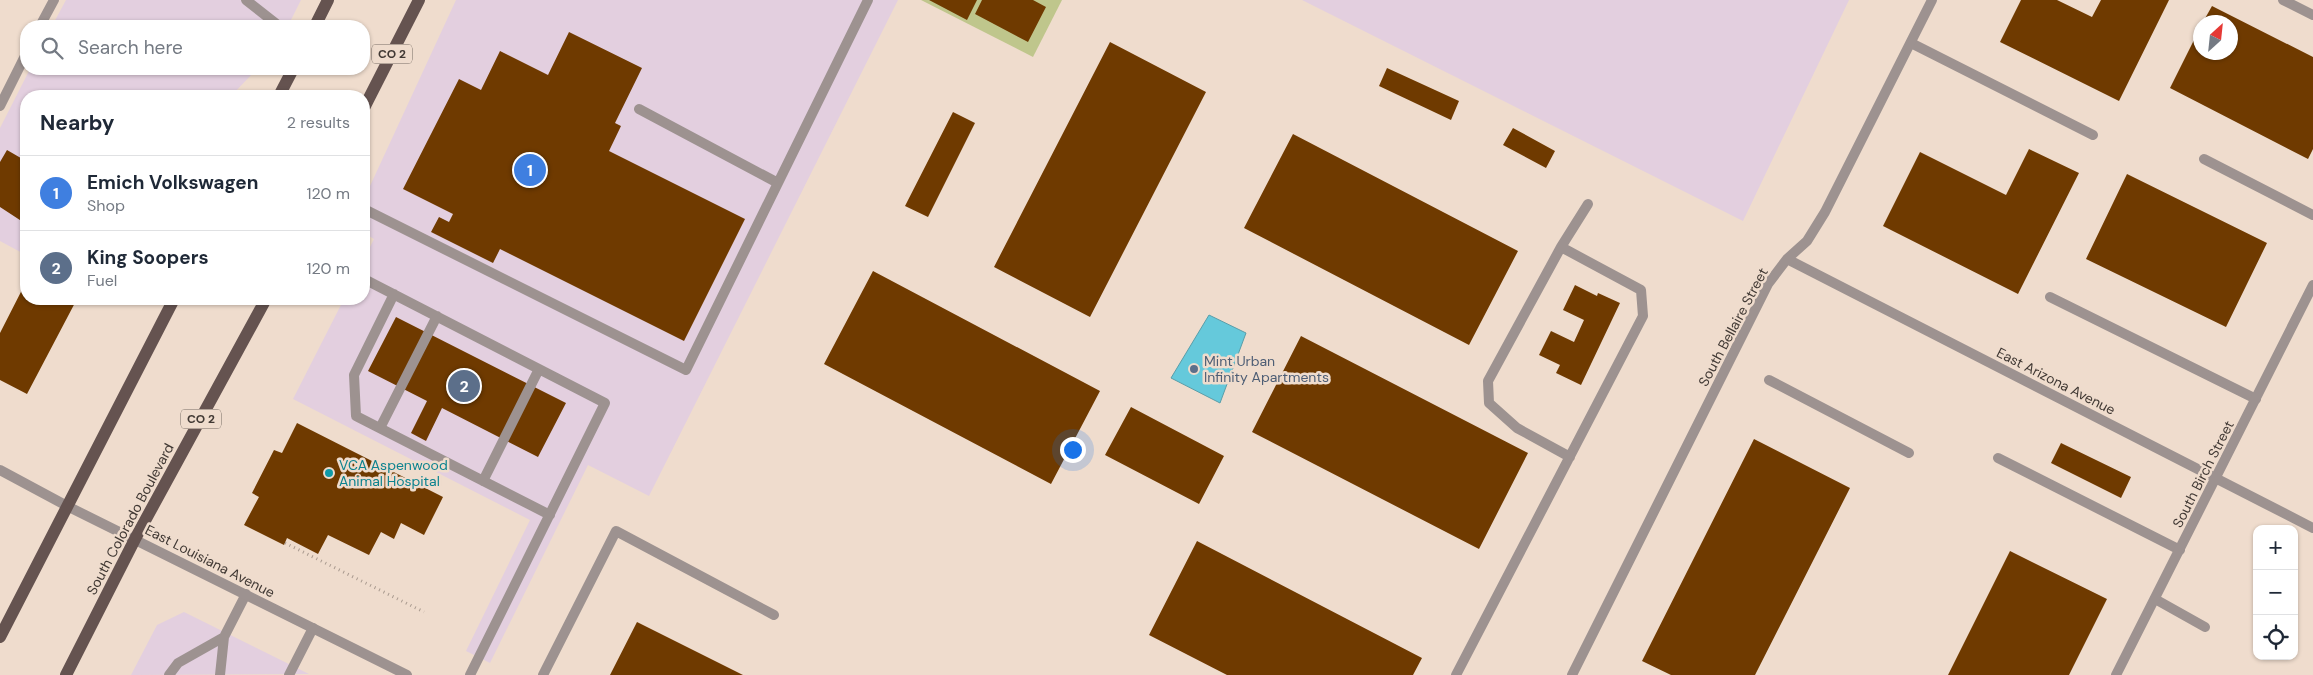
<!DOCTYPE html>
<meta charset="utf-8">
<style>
:root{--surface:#fff;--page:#f6f6f7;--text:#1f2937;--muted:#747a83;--line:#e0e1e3;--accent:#8f620a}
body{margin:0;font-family:"DM Sans",sans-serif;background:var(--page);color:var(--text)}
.controls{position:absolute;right:15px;bottom:15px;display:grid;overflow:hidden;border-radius:10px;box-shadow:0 1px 4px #0004}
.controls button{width:45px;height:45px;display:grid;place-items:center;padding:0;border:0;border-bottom:1px solid var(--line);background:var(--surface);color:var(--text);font:25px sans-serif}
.compass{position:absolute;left:2193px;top:15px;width:45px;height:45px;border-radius:50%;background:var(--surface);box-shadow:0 1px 4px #0004;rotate:27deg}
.you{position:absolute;left:1072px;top:449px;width:18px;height:18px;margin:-12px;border:4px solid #fff;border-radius:50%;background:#1a73e8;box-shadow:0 0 0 8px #1a73e833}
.badge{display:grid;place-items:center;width:32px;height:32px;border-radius:50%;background:var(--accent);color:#fff;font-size:16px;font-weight:700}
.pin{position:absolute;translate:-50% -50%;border:2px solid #fff;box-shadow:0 1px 5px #0006}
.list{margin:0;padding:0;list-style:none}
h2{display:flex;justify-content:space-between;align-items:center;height:65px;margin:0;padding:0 20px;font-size:21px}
h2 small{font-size:16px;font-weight:400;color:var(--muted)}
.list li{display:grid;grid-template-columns:32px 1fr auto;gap:15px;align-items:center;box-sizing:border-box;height:75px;padding:0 20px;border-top:1px solid var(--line)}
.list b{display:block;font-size:19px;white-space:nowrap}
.list p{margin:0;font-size:16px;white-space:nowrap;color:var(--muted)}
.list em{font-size:16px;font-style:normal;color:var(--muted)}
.icon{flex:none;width:28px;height:28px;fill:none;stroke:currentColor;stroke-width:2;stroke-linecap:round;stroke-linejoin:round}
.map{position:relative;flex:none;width:2313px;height:675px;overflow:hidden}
.search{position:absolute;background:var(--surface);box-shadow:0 1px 4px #0004;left:20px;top:20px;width:350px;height:55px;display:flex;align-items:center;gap:12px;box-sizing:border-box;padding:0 18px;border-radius:20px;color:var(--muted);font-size:19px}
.panel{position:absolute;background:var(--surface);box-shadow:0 1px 4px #0004;left:20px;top:90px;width:350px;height:215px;border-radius:20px}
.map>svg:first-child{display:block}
.commercial{fill:#e3cfdf}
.green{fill:#bfc68c}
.water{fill:#65c9db;stroke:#5a9ea9}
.building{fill:#6f3a00}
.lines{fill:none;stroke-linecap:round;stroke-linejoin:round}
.path{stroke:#a99a8f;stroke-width:3;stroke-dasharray:1 4;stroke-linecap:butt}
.service{stroke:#9d9290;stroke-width:10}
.minor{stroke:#9d9290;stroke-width:10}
.tertiary{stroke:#9d9290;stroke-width:10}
.primary{stroke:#655350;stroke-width:12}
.service-dot{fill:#5c6f8a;stroke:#efdccd;stroke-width:2}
.culture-dot{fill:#0f9aa8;stroke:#efdccd;stroke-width:2}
.labels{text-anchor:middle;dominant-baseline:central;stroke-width:5;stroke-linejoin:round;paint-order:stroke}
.shield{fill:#efdccd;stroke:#756a62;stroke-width:1}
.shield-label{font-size:12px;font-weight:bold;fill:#413934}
.street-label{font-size:14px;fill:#413934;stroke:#efdccd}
.service-label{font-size:14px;fill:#4e5e75;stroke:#efdccd;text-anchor:start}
.culture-label{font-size:14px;fill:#0d838f;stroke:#efdccd;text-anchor:start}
</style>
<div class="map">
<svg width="2313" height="675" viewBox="0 0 2313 675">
<rect width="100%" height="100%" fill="#efdccd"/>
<path class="commercial" d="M66,0H301L288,26H52Z
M456,0H898L649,496L588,465L490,663L466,651L530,520L293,399L344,299H364V259L374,239L364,233V199Z
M1302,0H1849L1743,221Z
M30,69H257L231,96H26V255L0,241V128Z
M184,612L309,674L131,675L157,625Z"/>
<path class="green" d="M921,0H1062L1033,57Z"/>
<path class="water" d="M1209,315L1246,333L1220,403L1171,378Z"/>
<path class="building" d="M929,0H977L967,20Z
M982,0H1033L1046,7L1028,42L975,14Z
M2021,0H2057L2092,17L2101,0H2169L2119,101L2000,42Z
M2212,6L2313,57V149L2308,159L2170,88L2200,28V52H2230V22H2203Z
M569,32L642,68L615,123L621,126L609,151L745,219L684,341L500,249L493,263L431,232L439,217L449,222L453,214L403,189L459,79L481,90L500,51L548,75Z
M1110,42L1206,92L1090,317L994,267Z
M1387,68L1459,101L1451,120L1379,86Z
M953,112L975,123L928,217L905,206Z
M1513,128L1555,151L1546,168L1503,145Z
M1293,134L1518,251L1469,345L1244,228Z
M2029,149L2079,173L2018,294L1883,226L1920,152L2006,195Z
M7,150L26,161V224L0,207V162Z
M2127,174L2267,243L2226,327L2086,259Z
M873,271L1100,391L1051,484L824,364Z
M26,282V299H77L27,394L0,380V333Z
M1575,285L1597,296L1598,293L1620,303L1581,385L1556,373L1560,365L1539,355L1551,331L1574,342L1584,320L1563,310Z
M396,317L566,403L538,457L442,408L426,441L411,433L427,401L368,371Z
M1301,336L1528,453L1479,549L1252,432Z
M1131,407L1224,456L1199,504L1105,455Z
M297,423L443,497L424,535L401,523L394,539L381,532L369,555L328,535L318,554L287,538L284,545L244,525L259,497L252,493L274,450L282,453Z
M1754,439L1850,488L1755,675H1671L1642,661Z
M2061,443L2131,477L2121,498L2051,463Z
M1197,541L1422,658L1413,675H1227L1149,635Z
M2010,551L2107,599L2069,675H1948Z
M637,622L743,675H610Z"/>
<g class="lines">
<path class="path" d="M285,543L424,612"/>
<path class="service" d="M246,0L279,26
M2283,0L2313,15
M40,26L54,0
M1911,43L2093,135
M0,106L26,54
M639,109L778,183
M2204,159L2313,215
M364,209L686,370L868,0
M1561,247L1488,381L1489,403L1517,428L1570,457
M364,279L605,403L470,675
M394,294L354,375L356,416L550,515
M2050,297L2256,399
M1769,380L1909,453
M380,428L437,316
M1998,458L2180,550
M483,481L539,369
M2155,599L2205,627
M169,675L178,663L224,637
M220,675L224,637L246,594
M289,675L313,628
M543,675L616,531L774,615
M1456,675L1643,316L1641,290L1561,247L1588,204"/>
<path class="minor" d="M1787,259L2313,528
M1572,675L1768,284L1787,259L1807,241L1825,212L1932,0
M2116,675L2313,285"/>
<path class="tertiary" d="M0,470L67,506L407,675"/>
<path class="primary" d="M315,26L328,0
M279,96L293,69
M364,108L419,0
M0,637L174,299
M66,675L135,539L266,299"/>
</g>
<circle class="service-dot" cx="1194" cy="369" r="5"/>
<circle class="culture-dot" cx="329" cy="473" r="5"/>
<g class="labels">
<g class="shield">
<rect x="372" y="44.5" width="40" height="19" rx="4"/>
<rect x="181" y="409.5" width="40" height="19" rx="4"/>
</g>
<g class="shield-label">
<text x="392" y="54">CO 2</text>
<text x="201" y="419">CO 2</text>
</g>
<g class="street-label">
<text transform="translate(1733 327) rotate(-62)">South Bellaire Street</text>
<text transform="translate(2056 381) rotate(27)">East Arizona Avenue</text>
<text transform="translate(2203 474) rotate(-63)">South Birch Street</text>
<text transform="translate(130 519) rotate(-62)">South Colorado Boulevard</text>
<text transform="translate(210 561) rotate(27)">East Louisiana Avenue</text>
</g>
<g class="service-label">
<text x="1204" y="361">Mint Urban<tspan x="1204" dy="16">Infinity Apartments</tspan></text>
</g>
<g class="culture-label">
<text x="339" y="465">VCA Aspenwood<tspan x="339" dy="16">Animal Hospital</tspan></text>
</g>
</g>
</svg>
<div class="controls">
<button>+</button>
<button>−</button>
<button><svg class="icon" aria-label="locate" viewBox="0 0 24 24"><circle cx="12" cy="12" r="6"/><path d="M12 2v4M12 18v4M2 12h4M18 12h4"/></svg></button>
</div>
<svg class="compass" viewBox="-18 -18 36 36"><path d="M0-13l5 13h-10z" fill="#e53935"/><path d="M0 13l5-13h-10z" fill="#747a83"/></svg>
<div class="you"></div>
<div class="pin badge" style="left:530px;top:170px;background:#3f7fe0">1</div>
<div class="pin badge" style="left:464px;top:386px;background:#5c6f8a">2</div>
<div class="search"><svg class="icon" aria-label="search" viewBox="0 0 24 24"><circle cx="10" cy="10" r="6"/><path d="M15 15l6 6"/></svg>Search here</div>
<section class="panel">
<h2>Nearby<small>2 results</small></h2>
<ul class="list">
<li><span class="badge" style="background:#3f7fe0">1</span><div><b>Emich Volkswagen</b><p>Shop</p></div><em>120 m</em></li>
<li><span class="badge" style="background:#5c6f8a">2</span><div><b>King Soopers</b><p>Fuel</p></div><em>120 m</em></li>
</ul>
</section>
</div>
